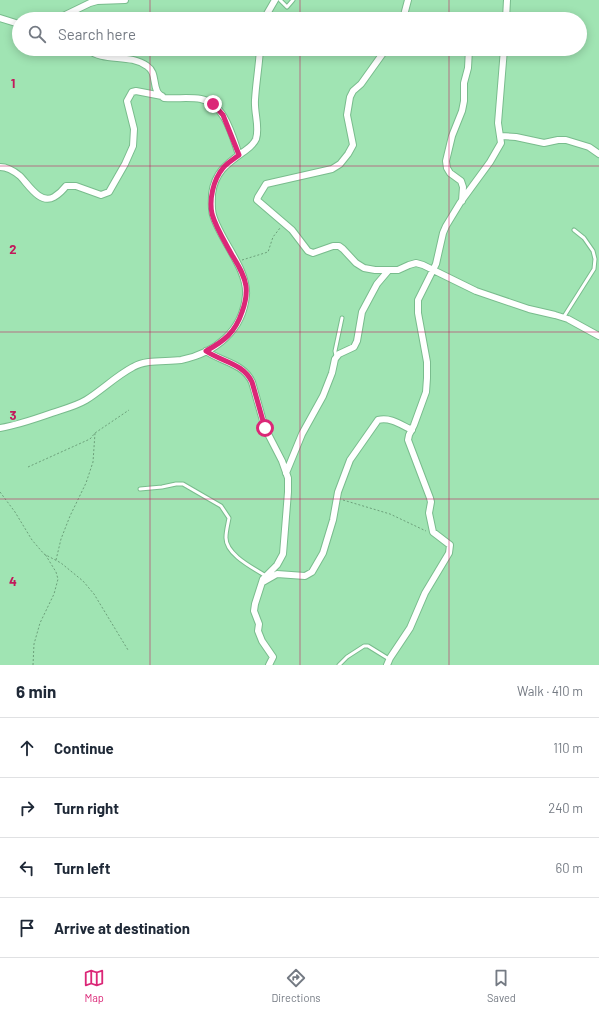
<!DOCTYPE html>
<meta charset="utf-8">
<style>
:root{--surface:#fff;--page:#f6f6f7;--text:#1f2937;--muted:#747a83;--line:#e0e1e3;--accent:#db2777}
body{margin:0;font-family:Barlow,sans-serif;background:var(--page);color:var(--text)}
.stop{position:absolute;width:12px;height:12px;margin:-9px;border:3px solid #db2777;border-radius:50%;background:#fff}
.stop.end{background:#db2777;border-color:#fff;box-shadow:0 1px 4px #0008}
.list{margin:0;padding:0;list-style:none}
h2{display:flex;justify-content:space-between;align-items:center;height:52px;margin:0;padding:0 16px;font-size:17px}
h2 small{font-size:13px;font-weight:400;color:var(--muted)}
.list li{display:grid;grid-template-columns:26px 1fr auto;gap:12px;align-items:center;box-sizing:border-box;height:60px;padding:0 16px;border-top:1px solid var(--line)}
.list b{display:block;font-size:15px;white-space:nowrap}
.list em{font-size:13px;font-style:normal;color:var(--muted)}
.icon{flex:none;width:22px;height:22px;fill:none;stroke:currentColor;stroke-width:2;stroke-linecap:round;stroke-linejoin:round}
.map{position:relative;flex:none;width:599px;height:665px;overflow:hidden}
.search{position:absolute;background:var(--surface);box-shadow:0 2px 10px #0003;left:12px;right:12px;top:12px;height:44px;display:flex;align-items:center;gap:10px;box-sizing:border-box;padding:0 14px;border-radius:22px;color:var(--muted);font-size:15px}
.sheet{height:292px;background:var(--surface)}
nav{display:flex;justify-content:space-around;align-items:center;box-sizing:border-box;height:56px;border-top:1px solid var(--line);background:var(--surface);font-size:11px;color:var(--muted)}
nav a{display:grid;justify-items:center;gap:2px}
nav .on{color:var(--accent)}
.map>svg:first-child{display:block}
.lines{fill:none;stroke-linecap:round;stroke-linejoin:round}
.lane-casing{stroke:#79bc8d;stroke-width:5}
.street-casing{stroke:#79bc8d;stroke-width:8}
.path{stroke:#6ca07a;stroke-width:1;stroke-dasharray:2 2;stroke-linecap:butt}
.lane{stroke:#fff;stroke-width:3}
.street{stroke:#fff;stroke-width:6}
.route{stroke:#db2777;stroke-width:5}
.grid{fill:none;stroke:#c2185b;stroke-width:1;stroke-opacity:0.55}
.grid-label{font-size:13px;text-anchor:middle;font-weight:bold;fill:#c2185b;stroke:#a0e4b3;stroke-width:3.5;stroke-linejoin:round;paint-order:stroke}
</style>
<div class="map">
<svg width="599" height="665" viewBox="0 0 599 665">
<rect width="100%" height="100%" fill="#a0e4b3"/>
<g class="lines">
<defs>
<path id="lane" d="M280,0L287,7L293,0
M563,318L594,269L595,259L593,251L584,238L574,230
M336,356L335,351L342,318
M140,489L162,487L176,484H183L221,506L229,518C228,524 226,531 226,537C225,554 253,568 266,576
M339,665L347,657L364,646H368L389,659"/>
<path id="street" d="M0,18L19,24
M57,19L90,3L97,1L125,0
M264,19L275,0
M403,19L408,0
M506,19L507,0
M87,49C104,63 129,53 147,66C156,72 153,82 157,91C158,94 161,96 164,98C176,99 189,97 201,99C225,104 232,135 239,155
M386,49L361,84L353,91L350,97L347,115L353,145L348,154L340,164L332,169L266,184L258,197L257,200L292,230L308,251L313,253L333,246H339L343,249L356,263L364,268L375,270H398L409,265L416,263L423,265L476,291L529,309L555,315L568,319L599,336
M501,136L516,137L544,143L558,140H566L589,147L599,154
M0,167C7,167 14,171 20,176C28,184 40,205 54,197C59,194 63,190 66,186H76L101,195L109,192L125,164L133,146L134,129L127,101L132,92L136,91L162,96
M462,201L463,187L461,181L450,173L447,168L446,161L452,136L462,111L464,101V83L468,68L469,49
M206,351C222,362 243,363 252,382L265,428L282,461L288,478V492L283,554L277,565L263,579L255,604L254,611L259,624L258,631L262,641L273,657L269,665
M0,428C18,425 35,419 52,413C64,409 76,406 86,400C102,390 116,376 133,367C147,359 165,362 181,360C215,353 243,331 246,295C248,269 220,240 213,215C211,208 212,200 212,194C215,171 228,163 246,150C250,147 254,144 256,139C260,127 254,113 255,100C256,83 259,66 260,49
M286,473L302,434L323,396L332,373L335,359L339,354L354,347L357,341L362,312L377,284L388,271
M263,582L277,574L305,576L312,572L323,553L333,520L338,492L350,460L378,420C391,417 401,425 412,430
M387,665L390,658L410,628L425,593L449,553L450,545L433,532L429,513L431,502L430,498L408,440L409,435L414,425L426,392L427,378V362L418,313V300L436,264L443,233L446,226L460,203L490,162L501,143L498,123L504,49"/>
</defs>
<use href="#lane" class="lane-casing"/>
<use href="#street" class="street-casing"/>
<path class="path" d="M242,260L268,252L273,237L280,228
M28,467L90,439L95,433L129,410
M0,492L15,512L32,540L44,554L61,563L83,581L94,594L128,650
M343,500L390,514L426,531
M56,560L61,539L70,516L86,483L93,462L95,433
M33,665L34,644L40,623L54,594L58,579L56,572L45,554"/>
<use href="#lane" class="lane"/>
<use href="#street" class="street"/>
</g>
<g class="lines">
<path class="route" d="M213,104L223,115L239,155C234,159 227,163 223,168C213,180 209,200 212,214C216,228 225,242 232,255C238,265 244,274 246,286C247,295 245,304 242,312C235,333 224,341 206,351C222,362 243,363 252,382L265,428"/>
</g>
<path class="grid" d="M150,0V19M300,0V19M449,0V19M150,49V665M300,49V665M449,49V665M0,166H599M0,332H599M0,499H599"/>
<g class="grid-label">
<text x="13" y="88">1</text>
<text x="13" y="254">2</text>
<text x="13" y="420">3</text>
<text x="13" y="586">4</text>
</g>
</svg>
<div class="stop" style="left:265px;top:428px"></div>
<div class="stop end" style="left:213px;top:104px"></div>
<div class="search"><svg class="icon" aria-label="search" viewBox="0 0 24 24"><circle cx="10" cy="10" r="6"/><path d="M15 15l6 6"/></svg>Search here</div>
</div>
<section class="sheet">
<h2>6 min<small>Walk · 410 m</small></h2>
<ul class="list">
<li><svg class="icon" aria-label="ahead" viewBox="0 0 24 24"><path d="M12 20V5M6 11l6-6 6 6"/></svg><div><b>Continue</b></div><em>110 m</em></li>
<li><svg class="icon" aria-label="right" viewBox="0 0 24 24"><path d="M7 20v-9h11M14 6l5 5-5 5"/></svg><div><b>Turn right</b></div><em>240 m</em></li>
<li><svg class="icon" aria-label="left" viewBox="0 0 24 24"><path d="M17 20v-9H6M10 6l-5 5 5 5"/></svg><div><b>Turn left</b></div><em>60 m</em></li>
<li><svg class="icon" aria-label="arrive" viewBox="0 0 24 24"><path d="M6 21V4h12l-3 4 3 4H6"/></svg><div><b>Arrive at destination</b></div></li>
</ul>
</section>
<nav>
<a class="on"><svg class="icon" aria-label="map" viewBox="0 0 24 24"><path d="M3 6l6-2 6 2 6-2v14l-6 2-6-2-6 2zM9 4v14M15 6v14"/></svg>Map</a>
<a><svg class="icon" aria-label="directions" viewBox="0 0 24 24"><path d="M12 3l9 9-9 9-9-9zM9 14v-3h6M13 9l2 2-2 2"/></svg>Directions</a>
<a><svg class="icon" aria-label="saved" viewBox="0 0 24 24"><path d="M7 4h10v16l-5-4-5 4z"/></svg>Saved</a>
</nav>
